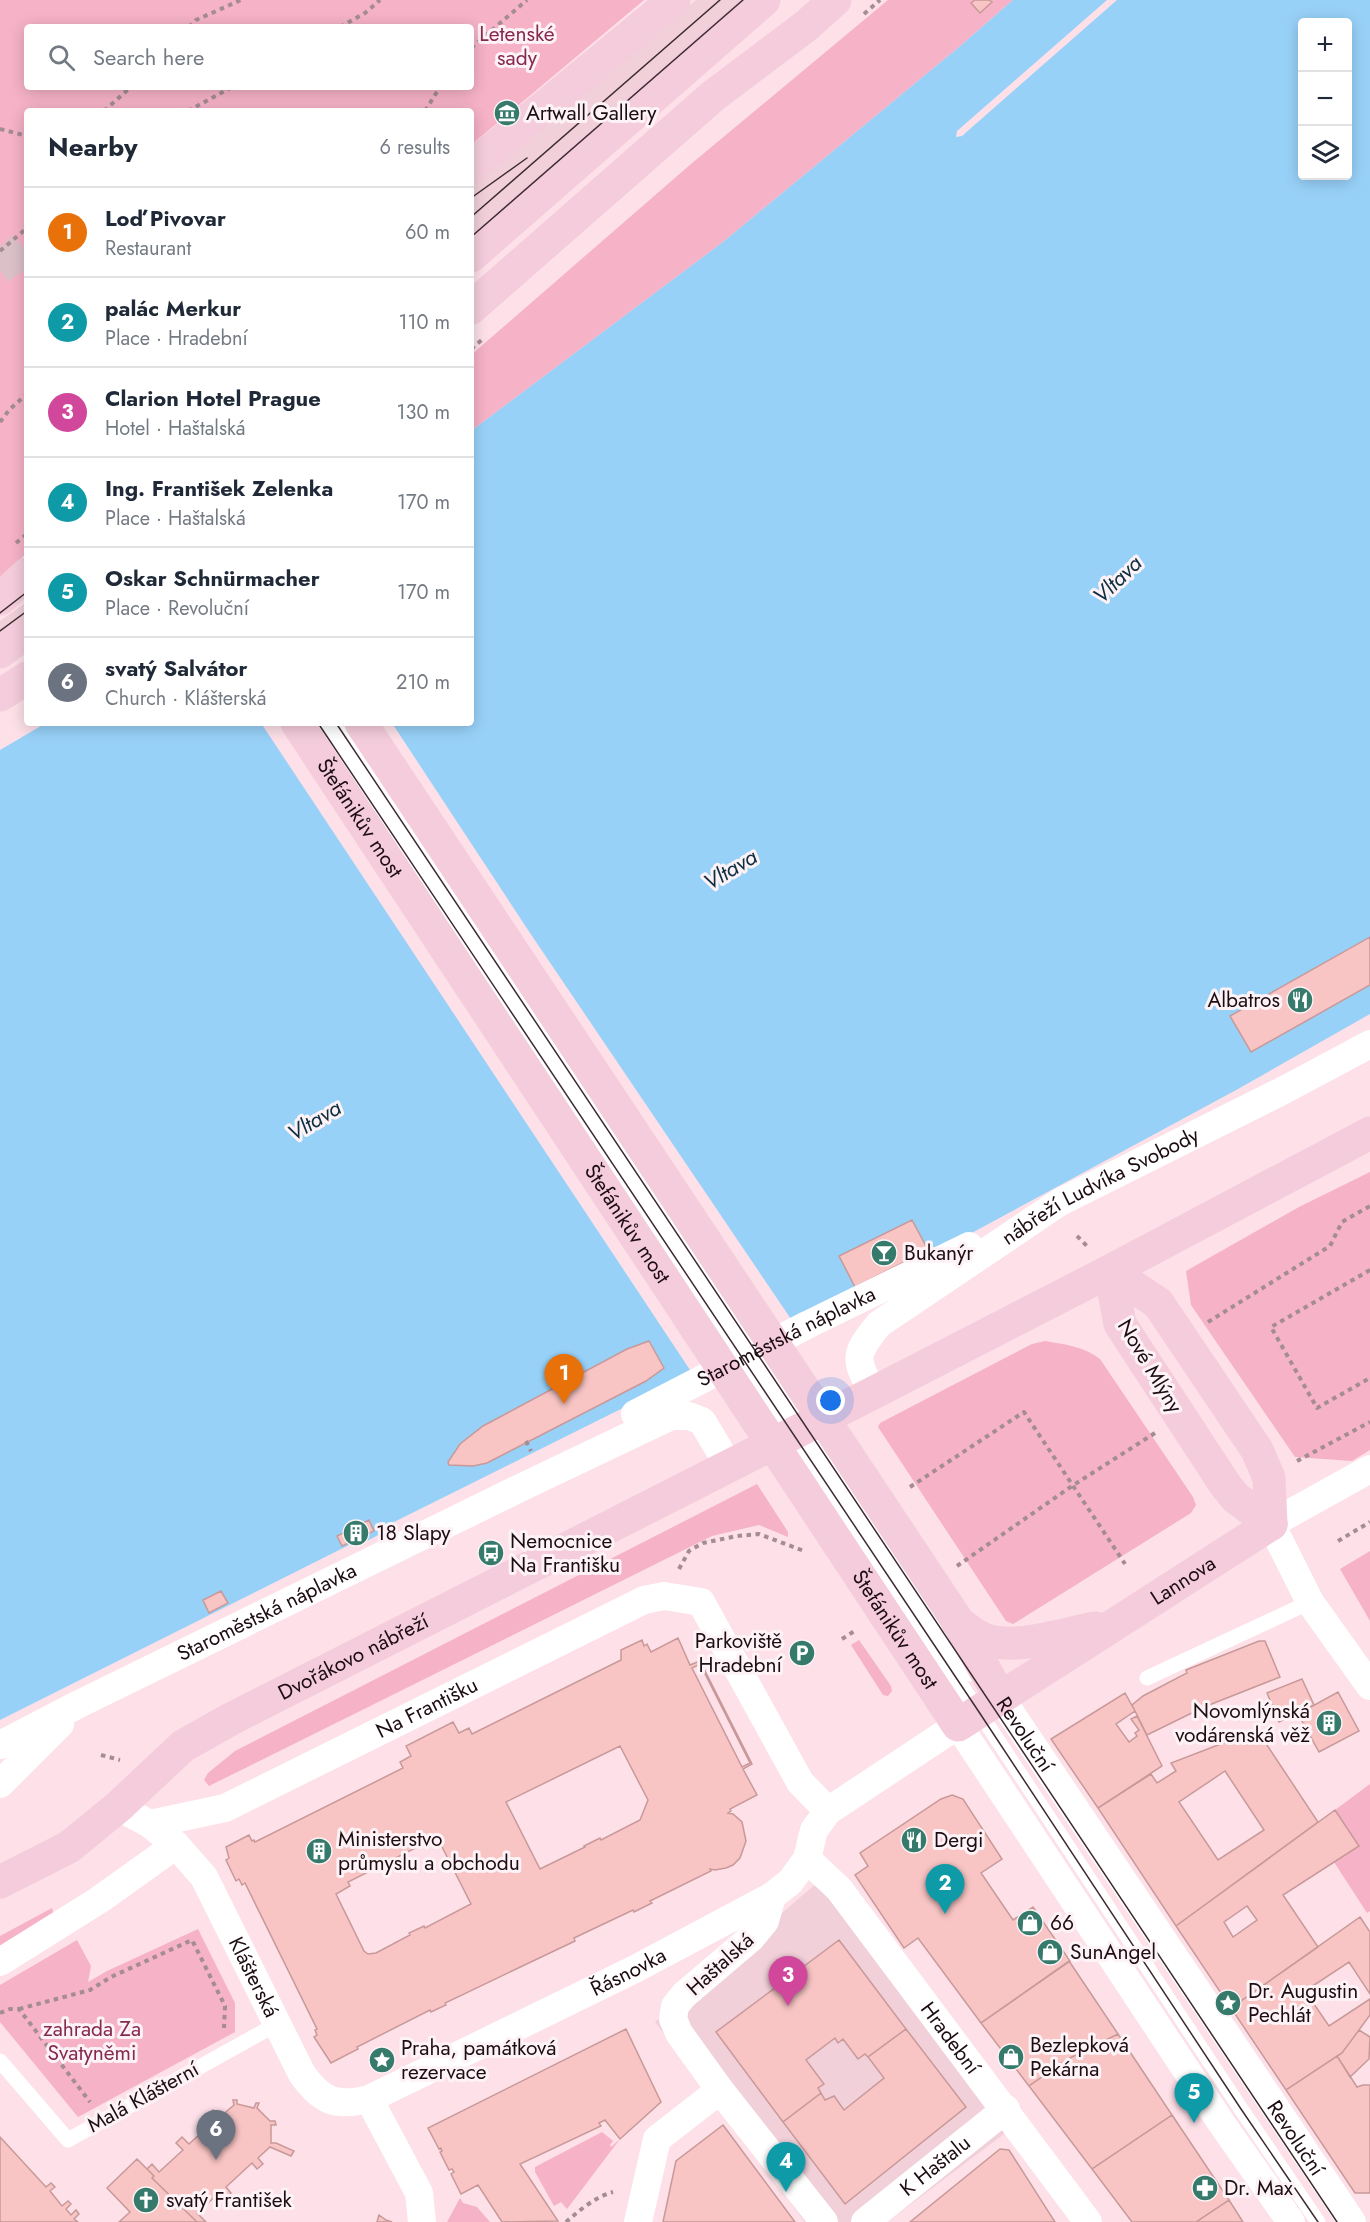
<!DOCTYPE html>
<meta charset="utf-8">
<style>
:root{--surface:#fff;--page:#f6f6f7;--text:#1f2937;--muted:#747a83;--line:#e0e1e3;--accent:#b45309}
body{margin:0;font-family:Jost,sans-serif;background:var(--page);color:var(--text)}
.controls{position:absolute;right:18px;top:18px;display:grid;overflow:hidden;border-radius:6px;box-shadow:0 3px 15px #0003}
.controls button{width:54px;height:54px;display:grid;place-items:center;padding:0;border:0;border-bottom:2px solid var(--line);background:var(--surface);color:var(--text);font:30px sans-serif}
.you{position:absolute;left:831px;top:1401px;width:21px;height:21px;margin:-15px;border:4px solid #fff;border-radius:50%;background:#1a73e8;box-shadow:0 0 0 9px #1a73e833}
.badge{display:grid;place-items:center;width:39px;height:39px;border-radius:50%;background:var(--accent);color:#fff;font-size:20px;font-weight:700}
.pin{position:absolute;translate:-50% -50px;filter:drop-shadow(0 2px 3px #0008)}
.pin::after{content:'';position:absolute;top:32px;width:21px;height:18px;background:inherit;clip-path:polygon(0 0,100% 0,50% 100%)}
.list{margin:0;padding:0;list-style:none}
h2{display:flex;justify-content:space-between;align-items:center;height:78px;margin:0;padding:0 24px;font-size:26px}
h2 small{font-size:20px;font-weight:400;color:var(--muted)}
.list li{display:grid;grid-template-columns:39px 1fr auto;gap:18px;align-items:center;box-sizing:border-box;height:90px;padding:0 24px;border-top:2px solid var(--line)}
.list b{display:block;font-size:22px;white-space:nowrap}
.list p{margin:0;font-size:20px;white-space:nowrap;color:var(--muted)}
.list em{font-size:20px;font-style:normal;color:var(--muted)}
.icon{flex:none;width:33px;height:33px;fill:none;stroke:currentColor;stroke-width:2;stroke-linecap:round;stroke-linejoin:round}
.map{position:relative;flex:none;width:1370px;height:2222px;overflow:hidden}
.search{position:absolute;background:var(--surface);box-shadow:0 3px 15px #0003;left:24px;top:24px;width:450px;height:66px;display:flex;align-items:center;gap:15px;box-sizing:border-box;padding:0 21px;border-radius:6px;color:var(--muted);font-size:22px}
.panel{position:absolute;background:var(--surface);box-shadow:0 3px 15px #0003;left:24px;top:108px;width:450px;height:618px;border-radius:6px}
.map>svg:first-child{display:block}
.built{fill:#f1d0d9}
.green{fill:#f6b2c7;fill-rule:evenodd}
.water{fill:#98d1f8;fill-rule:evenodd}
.pier{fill:#fde0e8}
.building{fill:#f8c4c4;stroke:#c89999;stroke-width:1.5;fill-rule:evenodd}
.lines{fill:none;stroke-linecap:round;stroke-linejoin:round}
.secondary-tunnel{stroke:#dbc0c8;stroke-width:33;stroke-dasharray:33 16;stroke-linecap:butt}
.path{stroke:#a48c93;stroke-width:4;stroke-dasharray:4.5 4.5;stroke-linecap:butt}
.lane{stroke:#fff;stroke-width:15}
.street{stroke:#fff;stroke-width:28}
.secondary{stroke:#f4ccdc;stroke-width:33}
.tram{stroke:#3d2c32;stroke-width:1.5}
.labels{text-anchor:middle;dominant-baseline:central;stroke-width:6;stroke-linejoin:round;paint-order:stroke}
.park-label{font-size:21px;fill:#852a4f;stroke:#fdf3f6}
.poi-label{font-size:21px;fill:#1d0d13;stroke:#fdf3f6;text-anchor:start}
.street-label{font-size:21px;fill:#1d0d13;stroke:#fdf3f6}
.water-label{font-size:22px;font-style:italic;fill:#0e2e42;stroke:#fdf3f6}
</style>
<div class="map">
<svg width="1370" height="2222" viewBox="0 0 1370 2222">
<rect width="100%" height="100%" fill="#fde0e8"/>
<path class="built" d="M696,0H756L471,248V185Z
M27,602V621L0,641V621Z
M832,1870L1024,2119L887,2222H805L655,2022Z"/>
<path class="green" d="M0,0H644L471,145V111H27V553L0,577ZM27,27H471V87H27Z
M888,0H1013L959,47L723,242L471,431V355L691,164Z
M1370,1172V1450L1352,1461L1295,1457L1191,1305L1186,1271L1299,1207Z
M1045,1341C1064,1344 1085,1347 1100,1359L1193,1497L1196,1505L1191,1513L1013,1624L1006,1621L878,1427L880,1423L1032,1344Z
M757,1484L788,1532V1537L759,1525L712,1536L209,1786L204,1780L208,1773L235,1751Z
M1370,1551V1621L1340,1569Z
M859,1640L891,1686L892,1691L888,1696L883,1695L851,1645Z
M1370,1784V1911L1367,1913L1334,1862L1359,1846L1335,1810Z
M52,1908L54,1916L0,1949V1936Z
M198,1929L235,2003V2032L78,2117L0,2022V1985L77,1940L91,1966L88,1982L107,1971Z
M602,2132L613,2141L610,2145L611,2147L620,2139L567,2209L561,2202L554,2206L535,2172V2167Z
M460,2198L463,2203L477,2207L490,2222H447Z"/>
<path class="water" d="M1013,0H1107L957,131L956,137L962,136L1117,0H1370V1014L1238,1089L942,1249L378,1530L380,1534L367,1541L365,1537L0,1720V750L46,723H471V431L723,242L959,47ZM1302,22H1348V176H1302Z"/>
<path class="pier" d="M261,723H392L530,933L795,1325L694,1376Z"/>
<path class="building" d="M975,0H989L992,2L980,13L971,3Z
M1370,937V985L1251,1052L1230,1016Z
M912,1220L928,1250L855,1287L839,1256Z
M649,1341L664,1368L646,1381L487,1463L473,1466L449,1465L448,1462L460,1444L483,1426L627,1349Z
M369,1520L374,1531L342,1546L337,1536Z
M221,1591L228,1603L209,1613L203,1600Z
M678,1638L690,1665L700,1661L752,1764L743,1769L757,1795L730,1809L731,1811L728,1813L733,1814L742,1822L746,1841L740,1858L733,1865L726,1868L715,1870L710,1869L711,1871L650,1901L652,1903L634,1912L633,1910L574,1938L575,1941L445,2003L446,2005L431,2012L430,2010L357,2047L358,2049L331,2063L314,2037L317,2035L315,2030L317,2029L245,1883L242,1885L239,1879L236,1881L226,1860L229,1858L226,1847L249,1835L252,1841L254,1840L255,1842L403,1768L400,1762L411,1756L406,1746L453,1722L459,1733L469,1728L472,1734L621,1660V1650L642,1640L644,1646L647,1644L651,1652ZM700,1664L750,1763L742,1767L692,1668ZM620,1746L648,1800L640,1820L601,1840L600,1838L584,1846L585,1847L540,1869L506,1802ZM437,1837L471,1904L425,1928L424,1926L409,1933L410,1935L376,1953L368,1954L364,1951L336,1894L350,1886L348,1882Z
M1259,1641H1265L1280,1677L1204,1707L1147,1735L1132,1705L1143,1696L1187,1673L1186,1670Z
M1302,1679L1314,1705L1279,1722L1267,1693Z
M1338,1692L1359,1731L1319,1752L1298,1714Z
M1125,1693L1135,1711L1116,1724L1129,1742L1137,1736L1135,1733L1139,1730L1131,1719L1137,1716L1162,1766L1098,1808L1051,1739Z
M1257,1730L1318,1822L1176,1926L1098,1808L1151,1774L1157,1783L1176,1771L1171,1763ZM1225,1771L1264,1830L1218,1860L1179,1802Z
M952,1795L963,1799L1002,1859L981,1873L1013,1920L1033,1907L1070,1961L981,2023L918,1938L904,1948L855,1875L868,1866L860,1853L941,1799Z
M1335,1810L1359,1846L1283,1895L1318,1947L1231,2008L1176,1926ZM1247,1906L1257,1920L1233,1937L1224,1922Z
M1360,1917L1370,1932V1994L1349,1962L1305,1991L1329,2026L1370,1999V2015L1342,2053L1286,2090L1231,2008Z
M839,1940L906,2029L868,2057L865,2054L858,2059L843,2039L838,2043L835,2038L806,2060L824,2084L818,2088L821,2093L783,2122L716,2032Z
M1069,1961L1118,2034L1066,2060L1029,2086L981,2023Z
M626,2029L661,2102L620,2139L605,2120L599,2123L601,2126L520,2164L558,2221L502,2222L478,2185L461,2194L451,2174L454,2172L452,2169L449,2170L440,2152L442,2151L441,2148L439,2149L428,2128Z
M906,2029L966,2107L845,2204L783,2122L821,2093L825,2100L834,2096L844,2110L884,2078L868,2057Z
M1359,2030L1370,2037L1369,2059L1350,2077L1337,2056L1342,2053Z
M1118,2034L1172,2115L1092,2169L1029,2086L1066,2060Z
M1337,2056L1357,2087L1363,2085H1370V2193H1355L1286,2090Z
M233,2100H237V2104L254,2108L256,2103H259L257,2108L270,2121H275L276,2125H271V2143H276L294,2151L291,2156L270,2147L258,2158L263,2164L257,2169L252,2163L226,2187L231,2193L225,2199L219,2193L197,2213L206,2222H197L152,2178L154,2176L147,2169L152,2164L159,2172L183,2150L176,2143L182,2137L189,2144L214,2121L208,2115L213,2110L220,2117L234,2105Z
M1172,2115L1229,2200L1196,2222H1132L1092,2169Z
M723,2125L795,2222H663L676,2161Z
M0,2137L46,2187L51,2183L55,2187L50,2191L62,2206L68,2201L71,2204L66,2209L71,2215L76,2210L79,2214L74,2219L78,2222H0Z
M1000,2149L1009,2150L1055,2222H910Z
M137,2159L154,2176L152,2178L197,2222H119L130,2212L107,2188Z
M1229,2200L1243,2222H1196Z
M379,2215L386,2220L392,2222H377Z"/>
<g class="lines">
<path class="secondary-tunnel" d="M0,247L12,259L27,280"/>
<path class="path" d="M864,14L880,0
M189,27L196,20L241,0
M340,27L365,13L380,0
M471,48L527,0
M104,111L131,87
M188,111L232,87
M425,111L440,87
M0,129L27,136
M0,251L27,228
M471,349L484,338
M0,422L10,409L27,394
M16,543L27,534
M1077,1236L1087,1246
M1370,1270L1271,1327L1317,1408L1370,1378
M1208,1322L1330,1246L1342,1222L1370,1206
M526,1441L531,1451
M1297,1461L1370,1422
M910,1487L1024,1412L1125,1564
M1338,1541L1370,1522
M957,1566L1072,1486L1155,1433
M679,1569L689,1551L703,1543L737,1536L759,1534L804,1551
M842,1639L856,1630
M101,1755L120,1760
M19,2009L90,1990L111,1977L192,1940L225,2006L224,2028
M0,2013L10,2009H19L90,2102
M566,2222C580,2210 595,2197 613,2192"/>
<path class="lane" d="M318,723L979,1712L1241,2109L1318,2222
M336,723L970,1674
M1147,1678L1310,1602
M0,2061L68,2140L277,2024"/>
<g class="street">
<path id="s1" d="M873,1393C854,1358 854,1355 879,1324L1060,1202L1284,1090L1370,1044"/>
<path id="s2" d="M635,1414L807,1325L969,1246"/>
<path d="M1370,1469L1271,1524L1310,1602L1370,1686"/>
<path id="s3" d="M1000,1697L1352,2222"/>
<path id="s4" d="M0,1745L79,1704L520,1488L671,1416H689L702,1421L729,1466"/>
<path d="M0,1784L60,1724"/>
<path id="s5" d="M118,1807L150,1824L176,1845L204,1877L302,2074C322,2102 336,2107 369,2099L635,1969L772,1896L790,1882L807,1859L814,1830L828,1811L958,1725L1222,2124L1291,2222"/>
<path id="s6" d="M150,1824L225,1808L644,1600L664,1596L701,1602L800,1782L828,1811"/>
<path id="s7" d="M807,1859L839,1889L1088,2222"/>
<path d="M772,1896L765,1921L751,1938L684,1995L675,2006L673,2019L679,2033L720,2090L824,2222"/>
<path d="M0,1962L99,1900L176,1845"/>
<path d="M369,2099L419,2193L422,2222"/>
<path d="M638,2222L657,2139L720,2090"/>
<path id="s8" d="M865,2222L1006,2109"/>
</g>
<g class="secondary">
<path d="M471,167L674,0"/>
<path d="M471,256L764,0"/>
<path d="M471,308L713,96L806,26L835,0"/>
<path d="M0,599L27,574"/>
<path d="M0,652L27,632"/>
<path d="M0,695L27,678"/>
<path id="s9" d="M297,723L958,1725L1271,1524"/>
<path d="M361,723L957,1620L1000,1697"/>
<path d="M1110,1271L1158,1303L1257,1450L1269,1478L1271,1524"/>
<path d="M1110,1271L1120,1324L1226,1486L1236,1498L1271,1524"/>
<path d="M957,1621C966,1628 974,1635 984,1639C1014,1651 1064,1634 1095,1628"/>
<path id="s10" d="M0,1882L69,1847L118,1807L183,1746L231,1719L873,1393L1110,1271L1370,1133"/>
</g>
<path class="tram" d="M471,198L527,158
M471,217L720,0
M471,237L743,0
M0,613L27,592
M0,631L27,611
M318,723L979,1712L1241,2109L1318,2222
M336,723L1337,2222"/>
</g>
<defs>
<symbol id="museum-disc" viewBox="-11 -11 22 22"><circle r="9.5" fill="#367a6c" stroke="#fdf3f6"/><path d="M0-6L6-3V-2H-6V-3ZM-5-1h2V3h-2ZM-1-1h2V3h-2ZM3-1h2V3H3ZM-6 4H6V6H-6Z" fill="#fff"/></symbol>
<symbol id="restaurant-disc" viewBox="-11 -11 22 22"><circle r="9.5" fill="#367a6c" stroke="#fdf3f6"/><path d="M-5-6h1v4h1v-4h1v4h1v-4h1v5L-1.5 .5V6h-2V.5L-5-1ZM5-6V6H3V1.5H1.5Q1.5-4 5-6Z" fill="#fff"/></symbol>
<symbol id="bar-disc" viewBox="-11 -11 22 22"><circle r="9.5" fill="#367a6c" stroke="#fdf3f6"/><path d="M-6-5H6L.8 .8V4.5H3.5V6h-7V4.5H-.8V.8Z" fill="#fff"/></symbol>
<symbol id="building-disc" viewBox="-11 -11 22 22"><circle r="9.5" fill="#367a6c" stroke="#fdf3f6"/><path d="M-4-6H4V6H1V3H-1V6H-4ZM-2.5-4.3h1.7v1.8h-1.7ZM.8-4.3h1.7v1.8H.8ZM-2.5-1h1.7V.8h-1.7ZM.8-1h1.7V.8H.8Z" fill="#fff"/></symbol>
<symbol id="bus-disc" viewBox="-11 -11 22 22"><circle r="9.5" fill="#367a6c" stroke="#fdf3f6"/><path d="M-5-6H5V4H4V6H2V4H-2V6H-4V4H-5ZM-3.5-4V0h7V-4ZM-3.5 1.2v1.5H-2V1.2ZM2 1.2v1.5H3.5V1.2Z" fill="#fff"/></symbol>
<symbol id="parking-disc" viewBox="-11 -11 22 22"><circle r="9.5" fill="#367a6c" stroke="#fdf3f6"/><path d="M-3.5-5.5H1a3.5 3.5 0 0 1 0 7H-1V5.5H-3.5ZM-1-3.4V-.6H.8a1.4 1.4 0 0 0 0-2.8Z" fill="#fff"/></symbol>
<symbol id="shop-disc" viewBox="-11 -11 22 22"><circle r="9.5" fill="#367a6c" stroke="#fdf3f6"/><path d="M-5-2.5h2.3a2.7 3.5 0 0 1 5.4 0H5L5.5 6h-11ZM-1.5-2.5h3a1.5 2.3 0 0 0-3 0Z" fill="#fff"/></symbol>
<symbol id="sight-disc" viewBox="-11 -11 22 22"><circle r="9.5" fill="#367a6c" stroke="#fdf3f6"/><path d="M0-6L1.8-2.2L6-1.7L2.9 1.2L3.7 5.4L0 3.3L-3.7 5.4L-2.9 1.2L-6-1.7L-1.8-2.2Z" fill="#fff"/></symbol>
<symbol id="pharmacy-disc" viewBox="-11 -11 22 22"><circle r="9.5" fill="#367a6c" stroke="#fdf3f6"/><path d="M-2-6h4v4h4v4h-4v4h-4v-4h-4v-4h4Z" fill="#fff"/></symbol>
<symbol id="church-disc" viewBox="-11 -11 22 22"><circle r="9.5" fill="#367a6c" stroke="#fdf3f6"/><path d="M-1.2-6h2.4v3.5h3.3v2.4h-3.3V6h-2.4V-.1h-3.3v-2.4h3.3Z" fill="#fff"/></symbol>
</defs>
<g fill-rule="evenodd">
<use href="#museum-disc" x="492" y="98" width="30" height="30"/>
<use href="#restaurant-disc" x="1285" y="985" width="30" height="30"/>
<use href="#bar-disc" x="869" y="1238" width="30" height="30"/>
<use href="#building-disc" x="341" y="1518" width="30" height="30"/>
<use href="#bus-disc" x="476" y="1538" width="30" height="30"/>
<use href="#parking-disc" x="787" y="1638" width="30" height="30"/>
<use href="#building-disc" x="1314" y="1708" width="30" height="30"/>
<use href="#restaurant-disc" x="899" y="1825" width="30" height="30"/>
<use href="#building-disc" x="304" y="1836" width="30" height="30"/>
<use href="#shop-disc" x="1015" y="1908" width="30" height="30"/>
<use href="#shop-disc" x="1035" y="1937" width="30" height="30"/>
<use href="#sight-disc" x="1213" y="1988" width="30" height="30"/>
<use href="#shop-disc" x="996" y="2042" width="30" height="30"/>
<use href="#sight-disc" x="367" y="2045" width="30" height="30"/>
<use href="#pharmacy-disc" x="1190" y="2173" width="30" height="30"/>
<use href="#church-disc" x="131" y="2185" width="30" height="30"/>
</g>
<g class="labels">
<g class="park-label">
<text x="517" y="34">Letenské<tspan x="517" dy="24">sady</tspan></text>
<text x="92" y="2029">zahrada Za<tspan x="92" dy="24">Svatyněmi</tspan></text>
</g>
<g class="poi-label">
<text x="526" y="113">Artwall Gallery</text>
<text x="1280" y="1000" text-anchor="end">Albatros</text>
<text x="904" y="1253">Bukanýr</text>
<text x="376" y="1533">18 Slapy</text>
<text x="510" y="1541">Nemocnice<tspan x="510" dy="24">Na Františku</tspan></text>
<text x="782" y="1641" text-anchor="end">Parkoviště<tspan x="782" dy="24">Hradební</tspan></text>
<text x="1310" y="1711" text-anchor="end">Novomlýnská<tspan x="1310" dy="24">vodárenská věž</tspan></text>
<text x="338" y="1839">Ministerstvo<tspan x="338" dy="24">průmyslu a obchodu</tspan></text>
<text x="934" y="1840">Dergi</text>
<text x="1050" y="1923">66</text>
<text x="1070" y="1952">SunAngel</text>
<text x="1248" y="1991">Dr. Augustin<tspan x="1248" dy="24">Pechlát</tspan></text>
<text x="1030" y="2045">Bezlepková<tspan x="1030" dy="24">Pekárna</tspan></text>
<text x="401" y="2048">Praha, památková<tspan x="401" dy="24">rezervace</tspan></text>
<text x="1224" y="2188">Dr. Max</text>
<text x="166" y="2200">svatý František</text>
</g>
<g class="street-label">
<text stroke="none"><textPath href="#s9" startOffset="114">Štefánikův most</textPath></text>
<text stroke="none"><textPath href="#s1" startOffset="339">nábřeží Ludvíka Svobody</textPath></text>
<text stroke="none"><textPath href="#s9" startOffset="600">Štefánikův most</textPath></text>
<text stroke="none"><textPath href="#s2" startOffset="170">Staroměstská náplavka</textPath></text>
<text transform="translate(1150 1366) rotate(59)">Nové Mlýny</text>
<text stroke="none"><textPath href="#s9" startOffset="1468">Lannova</textPath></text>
<text stroke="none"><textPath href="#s4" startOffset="298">Staroměstská náplavka</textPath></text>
<text stroke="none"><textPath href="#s9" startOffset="1086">Štefánikův most</textPath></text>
<text stroke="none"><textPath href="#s10" startOffset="422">Dvořákovo nábřeží</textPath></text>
<text stroke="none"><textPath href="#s6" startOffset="302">Na Františku</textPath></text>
<text stroke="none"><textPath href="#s3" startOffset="45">Revoluční</textPath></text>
<text transform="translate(720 1964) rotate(-42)">Haštalská</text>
<text stroke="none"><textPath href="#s5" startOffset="699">Řásnovka</textPath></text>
<text stroke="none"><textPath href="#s5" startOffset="224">Klášterská</textPath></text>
<text stroke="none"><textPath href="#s7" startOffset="230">Hradební</textPath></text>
<text transform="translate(143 2097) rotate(-29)">Malá Klášterní</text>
<text stroke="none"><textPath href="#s3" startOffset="531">Revoluční</textPath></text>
<text stroke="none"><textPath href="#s8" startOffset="90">K Haštalu</textPath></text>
</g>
<g class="water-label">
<text transform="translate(1117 579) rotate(-44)">Vltava</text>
<text transform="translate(730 869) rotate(-31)">Vltava</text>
<text transform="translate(314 1120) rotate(-31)">Vltava</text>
</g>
</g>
</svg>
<div class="controls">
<button>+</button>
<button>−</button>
<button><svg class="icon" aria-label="layers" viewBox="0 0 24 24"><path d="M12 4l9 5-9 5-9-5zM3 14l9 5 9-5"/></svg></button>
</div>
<div class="you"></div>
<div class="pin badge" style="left:564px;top:1404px;background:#e8710a">1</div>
<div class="pin badge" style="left:945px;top:1914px;background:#0f9aa8">2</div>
<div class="pin badge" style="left:788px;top:2006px;background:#d1479c">3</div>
<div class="pin badge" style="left:786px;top:2192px;background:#0f9aa8">4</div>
<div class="pin badge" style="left:1194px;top:2123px;background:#0f9aa8">5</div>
<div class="pin badge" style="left:216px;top:2160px;background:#6b7280">6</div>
<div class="search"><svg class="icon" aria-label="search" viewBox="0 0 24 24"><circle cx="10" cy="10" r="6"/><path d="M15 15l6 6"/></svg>Search here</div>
<section class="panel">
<h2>Nearby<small>6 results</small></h2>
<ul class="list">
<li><span class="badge" style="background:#e8710a">1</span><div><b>Loď Pivovar</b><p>Restaurant</p></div><em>60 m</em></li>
<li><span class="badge" style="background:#0f9aa8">2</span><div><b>palác Merkur</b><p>Place · Hradební</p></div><em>110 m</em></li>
<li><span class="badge" style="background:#d1479c">3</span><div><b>Clarion Hotel Prague</b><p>Hotel · Haštalská</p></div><em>130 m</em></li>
<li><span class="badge" style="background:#0f9aa8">4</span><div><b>Ing. František Zelenka</b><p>Place · Haštalská</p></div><em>170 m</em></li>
<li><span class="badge" style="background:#0f9aa8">5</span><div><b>Oskar Schnürmacher</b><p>Place · Revoluční</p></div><em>170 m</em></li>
<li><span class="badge" style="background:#6b7280">6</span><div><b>svatý Salvátor</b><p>Church · Klášterská</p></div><em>210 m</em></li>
</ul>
</section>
</div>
